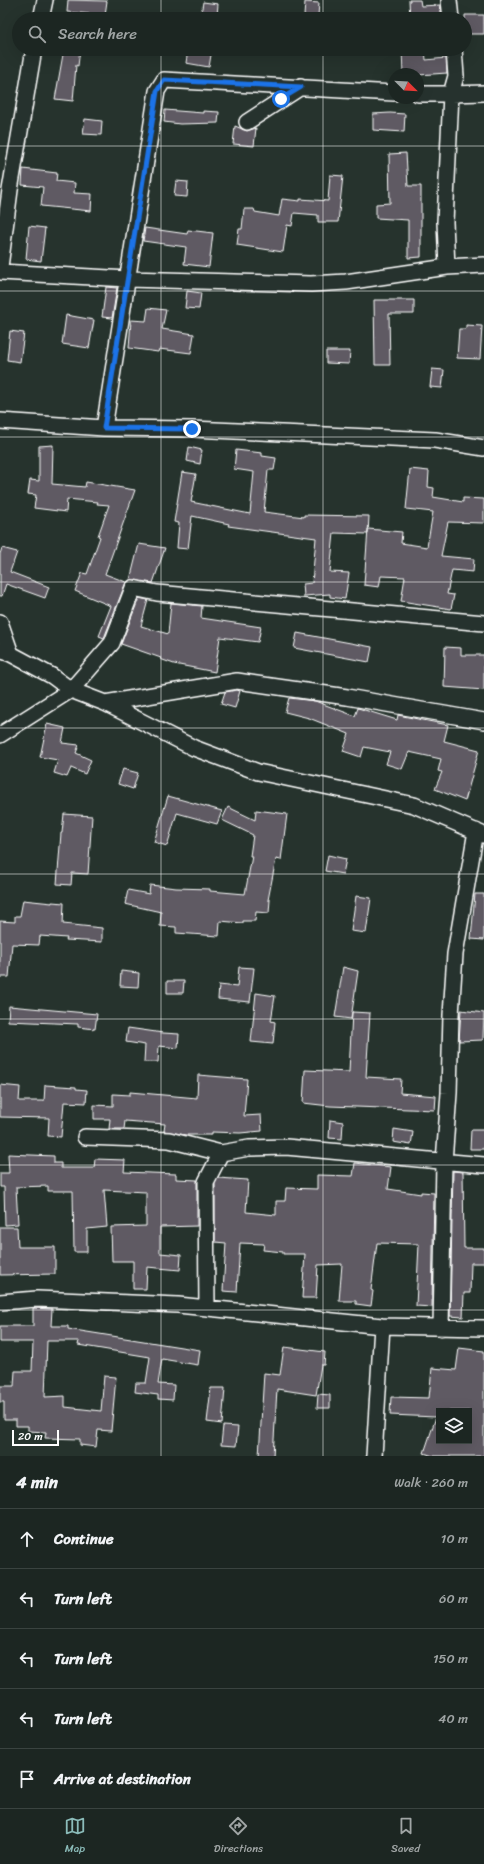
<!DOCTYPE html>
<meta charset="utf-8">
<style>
:root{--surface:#1c2622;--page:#29322f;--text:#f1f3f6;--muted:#a0a5a5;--line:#3a4340;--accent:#8bbbb9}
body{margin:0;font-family:Sriracha,sans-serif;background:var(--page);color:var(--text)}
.controls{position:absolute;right:12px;bottom:12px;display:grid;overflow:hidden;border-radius:0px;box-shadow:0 4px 16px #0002}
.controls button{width:36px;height:36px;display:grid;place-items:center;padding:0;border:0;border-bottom:1px solid var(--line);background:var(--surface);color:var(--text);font:20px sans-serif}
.compass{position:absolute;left:388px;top:68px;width:36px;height:36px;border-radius:50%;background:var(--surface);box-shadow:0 4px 16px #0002;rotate:114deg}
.scale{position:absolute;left:12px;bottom:10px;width:47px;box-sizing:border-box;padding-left:4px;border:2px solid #fff;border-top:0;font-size:11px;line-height:14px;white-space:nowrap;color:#fff;-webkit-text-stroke:3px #26332d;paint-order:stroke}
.stop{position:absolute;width:12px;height:12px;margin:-9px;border:3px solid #1a73e8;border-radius:50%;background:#fff}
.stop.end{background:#1a73e8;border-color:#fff;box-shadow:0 1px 4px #0008}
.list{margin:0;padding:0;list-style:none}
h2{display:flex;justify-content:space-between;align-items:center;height:52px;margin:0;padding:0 16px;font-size:17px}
h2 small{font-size:13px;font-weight:400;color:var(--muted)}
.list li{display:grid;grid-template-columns:26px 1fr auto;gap:12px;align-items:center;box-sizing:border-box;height:60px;padding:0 16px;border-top:1px solid var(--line)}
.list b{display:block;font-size:15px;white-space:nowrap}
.list em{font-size:13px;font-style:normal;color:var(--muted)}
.icon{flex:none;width:22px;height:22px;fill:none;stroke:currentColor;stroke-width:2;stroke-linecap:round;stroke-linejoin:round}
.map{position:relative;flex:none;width:484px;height:1456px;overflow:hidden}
.search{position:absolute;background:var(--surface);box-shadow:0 4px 16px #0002;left:12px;right:12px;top:12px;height:44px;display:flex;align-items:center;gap:10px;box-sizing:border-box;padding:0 14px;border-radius:22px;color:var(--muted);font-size:15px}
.sheet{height:352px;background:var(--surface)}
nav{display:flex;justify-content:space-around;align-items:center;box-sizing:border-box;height:56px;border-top:1px solid var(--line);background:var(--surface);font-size:11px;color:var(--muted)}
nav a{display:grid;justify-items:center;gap:2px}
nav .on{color:var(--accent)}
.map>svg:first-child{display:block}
.building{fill:#5f5a64;stroke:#fff;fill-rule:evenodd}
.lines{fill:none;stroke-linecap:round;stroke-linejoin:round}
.street-casing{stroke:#fff;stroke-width:18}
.street{stroke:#26332d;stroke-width:15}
.route{stroke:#1a73e8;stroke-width:5}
.grid{fill:none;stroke:#fff;stroke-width:1;stroke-opacity:0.55}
</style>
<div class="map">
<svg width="484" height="1456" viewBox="0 0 484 1456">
<rect width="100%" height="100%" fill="#26332d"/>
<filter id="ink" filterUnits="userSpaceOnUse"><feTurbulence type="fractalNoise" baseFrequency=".025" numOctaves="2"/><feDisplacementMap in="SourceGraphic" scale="8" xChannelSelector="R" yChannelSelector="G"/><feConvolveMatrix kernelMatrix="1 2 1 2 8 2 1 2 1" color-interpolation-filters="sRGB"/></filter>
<g filter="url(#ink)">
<path class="building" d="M68,0L107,1L105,15L67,12Z
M409,0H420L421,6L440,5L442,19H410Z
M203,2L218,4L217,16L201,14Z
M305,2L319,3L318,16H304Z
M465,15H484V34H465Z
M64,49H80L78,66L76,65L73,101L55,99Z
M188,49H212L209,67L186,63Z
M402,49H425L426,60L446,58L447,73L418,75L403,74Z
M165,110L203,113V111L219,112L218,123L180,124L164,122Z
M390,113L405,114L404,132L373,130V114Z
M85,119L102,121L101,135L83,134Z
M235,126L247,131L256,128L254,146L233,144Z
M406,153L408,186H421V257L408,258V220L376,218V204L390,203L389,154Z
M23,169L57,173L56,181L75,183L74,193L92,194L91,211L41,206L43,187L22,185Z
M330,175L343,176L338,222H318V215L294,213L292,226L287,225L283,252L237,245L239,229H242L244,209H254L255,212L279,216L282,199L300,201V199L328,201Z
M176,181L188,182L187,197L174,196Z
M29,226L45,228L41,261L26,259Z
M145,228L187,234L188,230L213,233L209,267L184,264L186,247L143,241Z
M106,287L117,288L112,318L102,317Z
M187,291L201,293L199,309L185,308Z
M374,300H414V314H389L390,365H375Z
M148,308L166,310L162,329L194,334L191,353L159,349L158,352L129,348L131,320L146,321Z
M66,315L94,320L89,348L62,344Z
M466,325L482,326L480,359L457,358L459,329H466Z
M10,331L24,333L20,362L7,360Z
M326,351H350L349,364L326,363Z
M432,369L444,370L442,388L430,387Z
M53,445L52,484L85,487L86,482L135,490L105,574L126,582L104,638L99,636L111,606L75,591L82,573L87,574L100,537L98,536L109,505L97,504L98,502L67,499L66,512L34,508L36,495L28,494L30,480L39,481V446Z
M189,447L202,450L200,464L187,461Z
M236,450L262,453V456L276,458L274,470H268L264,512L304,517V515L369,516L368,534L334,533L330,572L349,573L345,599L330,597V594L304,596L303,584L312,583L316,538L228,526L229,524L192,516L188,549L177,548L179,523L174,522L182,472L196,474L191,502L250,514L254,472L234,469Z
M410,469L429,471L428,487L434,488L433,497L463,502V498L484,499V523L448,522L441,556L474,559L473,572L452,570L447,594L454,595L451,609L401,601L405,577L381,576L379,587L364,585L368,529L402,532L401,543L427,547L433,512L406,509Z
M139,544L165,548L153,583L130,580Z
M2,548L17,552L10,572L49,587L45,598L6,584L2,596H0V554Z
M139,598L148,600L141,626L168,634L171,603L202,606L201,618L261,627L258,642L220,637L215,672L174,664L160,659L161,658L121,644Z
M297,633L372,647L369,662L294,648Z
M445,647L461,648V655H484V690L444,687Z
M237,690L240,691L235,708L221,704L225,692Z
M289,698L315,701L355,716L358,708L397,720L398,715L448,725L444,741L479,750L465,801L435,789L442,772L438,771L441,759L409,752L402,769L386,764L390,752L364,747L361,757L343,751L349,734L309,718L285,712Z
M47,724L65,728L62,743L79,745L76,753L91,760L85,774L71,768L67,777L54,773L58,760L40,757Z
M123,769L138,773L133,789L118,784Z
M168,796L222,811L217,824L177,813L167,846L154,842Z
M228,807L255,820L256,810L287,814L281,860L276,859L268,900H270L269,913L256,912L255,921H243V923L220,921L219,936L176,933V927L160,926L161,912L125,904L128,890L149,894L150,885L176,888L210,889V891L245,894L252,856H250L253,835L222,820Z
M64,814L92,816L88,874L72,873L71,885L57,884L61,833H62Z
M328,855L346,859L343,874L325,871Z
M475,894H484V940L471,939Z
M356,896L371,898L366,933L351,931Z
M23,900L52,903V902L64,903L63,924L102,928V942L66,940L67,938L40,936L39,945L12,944L9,977H0V921L15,922V916H20Z
M239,967L254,968L250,1002L218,999L219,985L237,987Z
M343,967L358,971L351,1019L335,1017Z
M121,971L139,973L138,987L120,986Z
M167,981H184L183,993H167Z
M256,993L275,996L271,1021L275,1022L273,1044L251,1042Z
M9,1006L97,1014L95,1029L78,1027V1024L8,1021Z
M461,1010L484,1013L483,1040L459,1041Z
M352,1012L370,1013L366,1077L401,1079L400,1093L436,1096L435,1110L330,1106L303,1103L305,1070L349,1072Z
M128,1028L163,1033L179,1034L178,1048L159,1046L158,1062H144L145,1045L126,1042Z
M198,1075L247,1079L244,1116L261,1115L262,1131L240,1133L212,1132V1135H185L164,1131L165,1124L125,1121L124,1129H109L110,1119H94V1105L113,1106V1094L130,1095V1092L197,1098Z
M0,1085L20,1087L19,1101H44L45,1085L76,1087V1089L87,1090L86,1103L64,1102L61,1137L48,1136L49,1118L0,1117Z
M330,1120L343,1122L342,1139L329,1138Z
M394,1129L413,1132L411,1145L393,1142Z
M471,1130H484V1149H470Z
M8,1154L54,1156V1163H61V1168H94L95,1159L125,1160L124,1172L176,1174V1179L197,1180V1226L160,1227V1253L181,1255L180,1270L147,1267L146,1289H133V1261H112L111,1227L146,1226V1192L104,1190L107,1227L87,1229V1252H74L73,1191H48V1186L16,1187L18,1224L5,1225L4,1187H0V1173H9Z
M355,1163L391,1167L388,1189L421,1194V1192L434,1193L432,1307L416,1306L419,1244L377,1243L371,1290L373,1291L371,1306L356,1304V1301H339L342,1264L318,1265L316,1298H302L305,1254H283V1252L263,1250L264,1244L240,1243L237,1292L223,1291L226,1243L215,1242V1184L218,1178L248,1180L246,1212L276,1215V1201H285L286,1188L317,1189V1175L353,1176Z
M453,1171L463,1172L464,1248H484V1263H471L470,1293H464L463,1317L450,1316Z
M0,1227H17L18,1247H55V1274L0,1275Z
M33,1308L52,1309L51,1326H68V1329L200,1350L198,1365L162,1359L158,1384L174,1385L173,1400L158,1399V1395L135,1392L136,1383H146L150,1357L78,1345L79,1341H47L45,1397L65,1396V1407L101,1411L104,1376L116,1377L111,1431L98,1430L96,1447L80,1445V1439L45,1438L46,1432L28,1431V1426H16V1420H4V1402H0V1386H14L15,1371H32L33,1342H0V1326H33Z
M284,1347L325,1352L324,1365H321L316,1395L277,1389L273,1456H259L264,1373L280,1375Z
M459,1348L484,1351V1456H433L424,1453L436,1417L390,1415L391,1397L429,1398L432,1368L456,1370ZM439,1411H469V1441H439Z
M211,1388H225L222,1424L207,1422Z
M318,1394L330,1395V1408H317Z
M223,1426L238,1427L236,1446L221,1445Z"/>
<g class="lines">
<defs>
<path id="street" d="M449,0L451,19
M41,19L45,0
M454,49L456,76L451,94L484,93
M418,94H451L445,222L447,267
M247,122L301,87
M0,267L10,190L34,49
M0,272L128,279L311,284L346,282L447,267L484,265
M0,421L104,428L192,429L435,440L484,448
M104,428L157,91L164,80L394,93
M0,622L11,654
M0,650L11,654L52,676L71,690L105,703L194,748L258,772L414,805L484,835
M105,703L237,681L347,697L484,721
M0,735L71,690L112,643L133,588L157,593L484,623
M85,1137L169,1140L221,1153
M0,1302L37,1299L178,1305L382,1326L484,1328
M207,1308L206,1182L221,1153L249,1148L286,1147L484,1165
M441,1328L444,1162L449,1093L451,1015L455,954L476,831
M374,1456L382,1326"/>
</defs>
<use href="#street" class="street-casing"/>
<use href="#street" class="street"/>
</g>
</g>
<g class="lines" filter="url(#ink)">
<path class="route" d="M192,429L104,428L157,91L164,80L301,87L281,99"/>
</g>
<path class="grid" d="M161,0V19M323,0V19M161,49V1456M323,49V1456M0,146H484M0,291H484M0,437H484M0,582H484M0,728H484M0,874H484M0,1019H484M0,1165H484M0,1310H484"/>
</svg>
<div class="controls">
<button><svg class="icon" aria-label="layers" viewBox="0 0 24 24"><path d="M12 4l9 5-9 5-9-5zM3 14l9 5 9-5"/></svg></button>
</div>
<svg class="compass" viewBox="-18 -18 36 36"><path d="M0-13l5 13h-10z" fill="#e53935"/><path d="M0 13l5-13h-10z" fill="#a0a5a5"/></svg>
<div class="scale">20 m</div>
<div class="stop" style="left:281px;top:99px"></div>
<div class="stop end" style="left:192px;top:429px"></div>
<div class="search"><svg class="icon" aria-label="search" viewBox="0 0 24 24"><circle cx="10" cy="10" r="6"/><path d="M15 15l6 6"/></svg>Search here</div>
</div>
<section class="sheet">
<h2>4 min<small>Walk · 260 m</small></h2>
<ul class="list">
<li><svg class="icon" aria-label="ahead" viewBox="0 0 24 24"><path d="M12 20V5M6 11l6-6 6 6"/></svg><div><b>Continue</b></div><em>10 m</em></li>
<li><svg class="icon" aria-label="left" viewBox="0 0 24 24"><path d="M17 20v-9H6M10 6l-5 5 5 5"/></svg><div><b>Turn left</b></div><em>60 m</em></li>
<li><svg class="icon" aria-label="left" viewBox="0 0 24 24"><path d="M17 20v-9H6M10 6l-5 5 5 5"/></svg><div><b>Turn left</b></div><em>150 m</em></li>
<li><svg class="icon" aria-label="left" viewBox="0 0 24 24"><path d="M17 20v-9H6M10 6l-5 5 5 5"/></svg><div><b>Turn left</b></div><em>40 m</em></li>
<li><svg class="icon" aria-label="arrive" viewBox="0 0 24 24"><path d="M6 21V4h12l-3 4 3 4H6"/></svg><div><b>Arrive at destination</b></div></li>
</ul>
</section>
<nav>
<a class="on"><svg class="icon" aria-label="map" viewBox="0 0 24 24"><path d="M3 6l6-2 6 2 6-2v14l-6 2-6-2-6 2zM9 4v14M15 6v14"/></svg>Map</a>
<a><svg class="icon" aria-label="directions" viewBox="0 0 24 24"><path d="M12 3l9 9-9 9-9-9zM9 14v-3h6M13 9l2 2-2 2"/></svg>Directions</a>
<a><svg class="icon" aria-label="saved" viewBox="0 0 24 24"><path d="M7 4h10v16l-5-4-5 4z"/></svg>Saved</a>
</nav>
